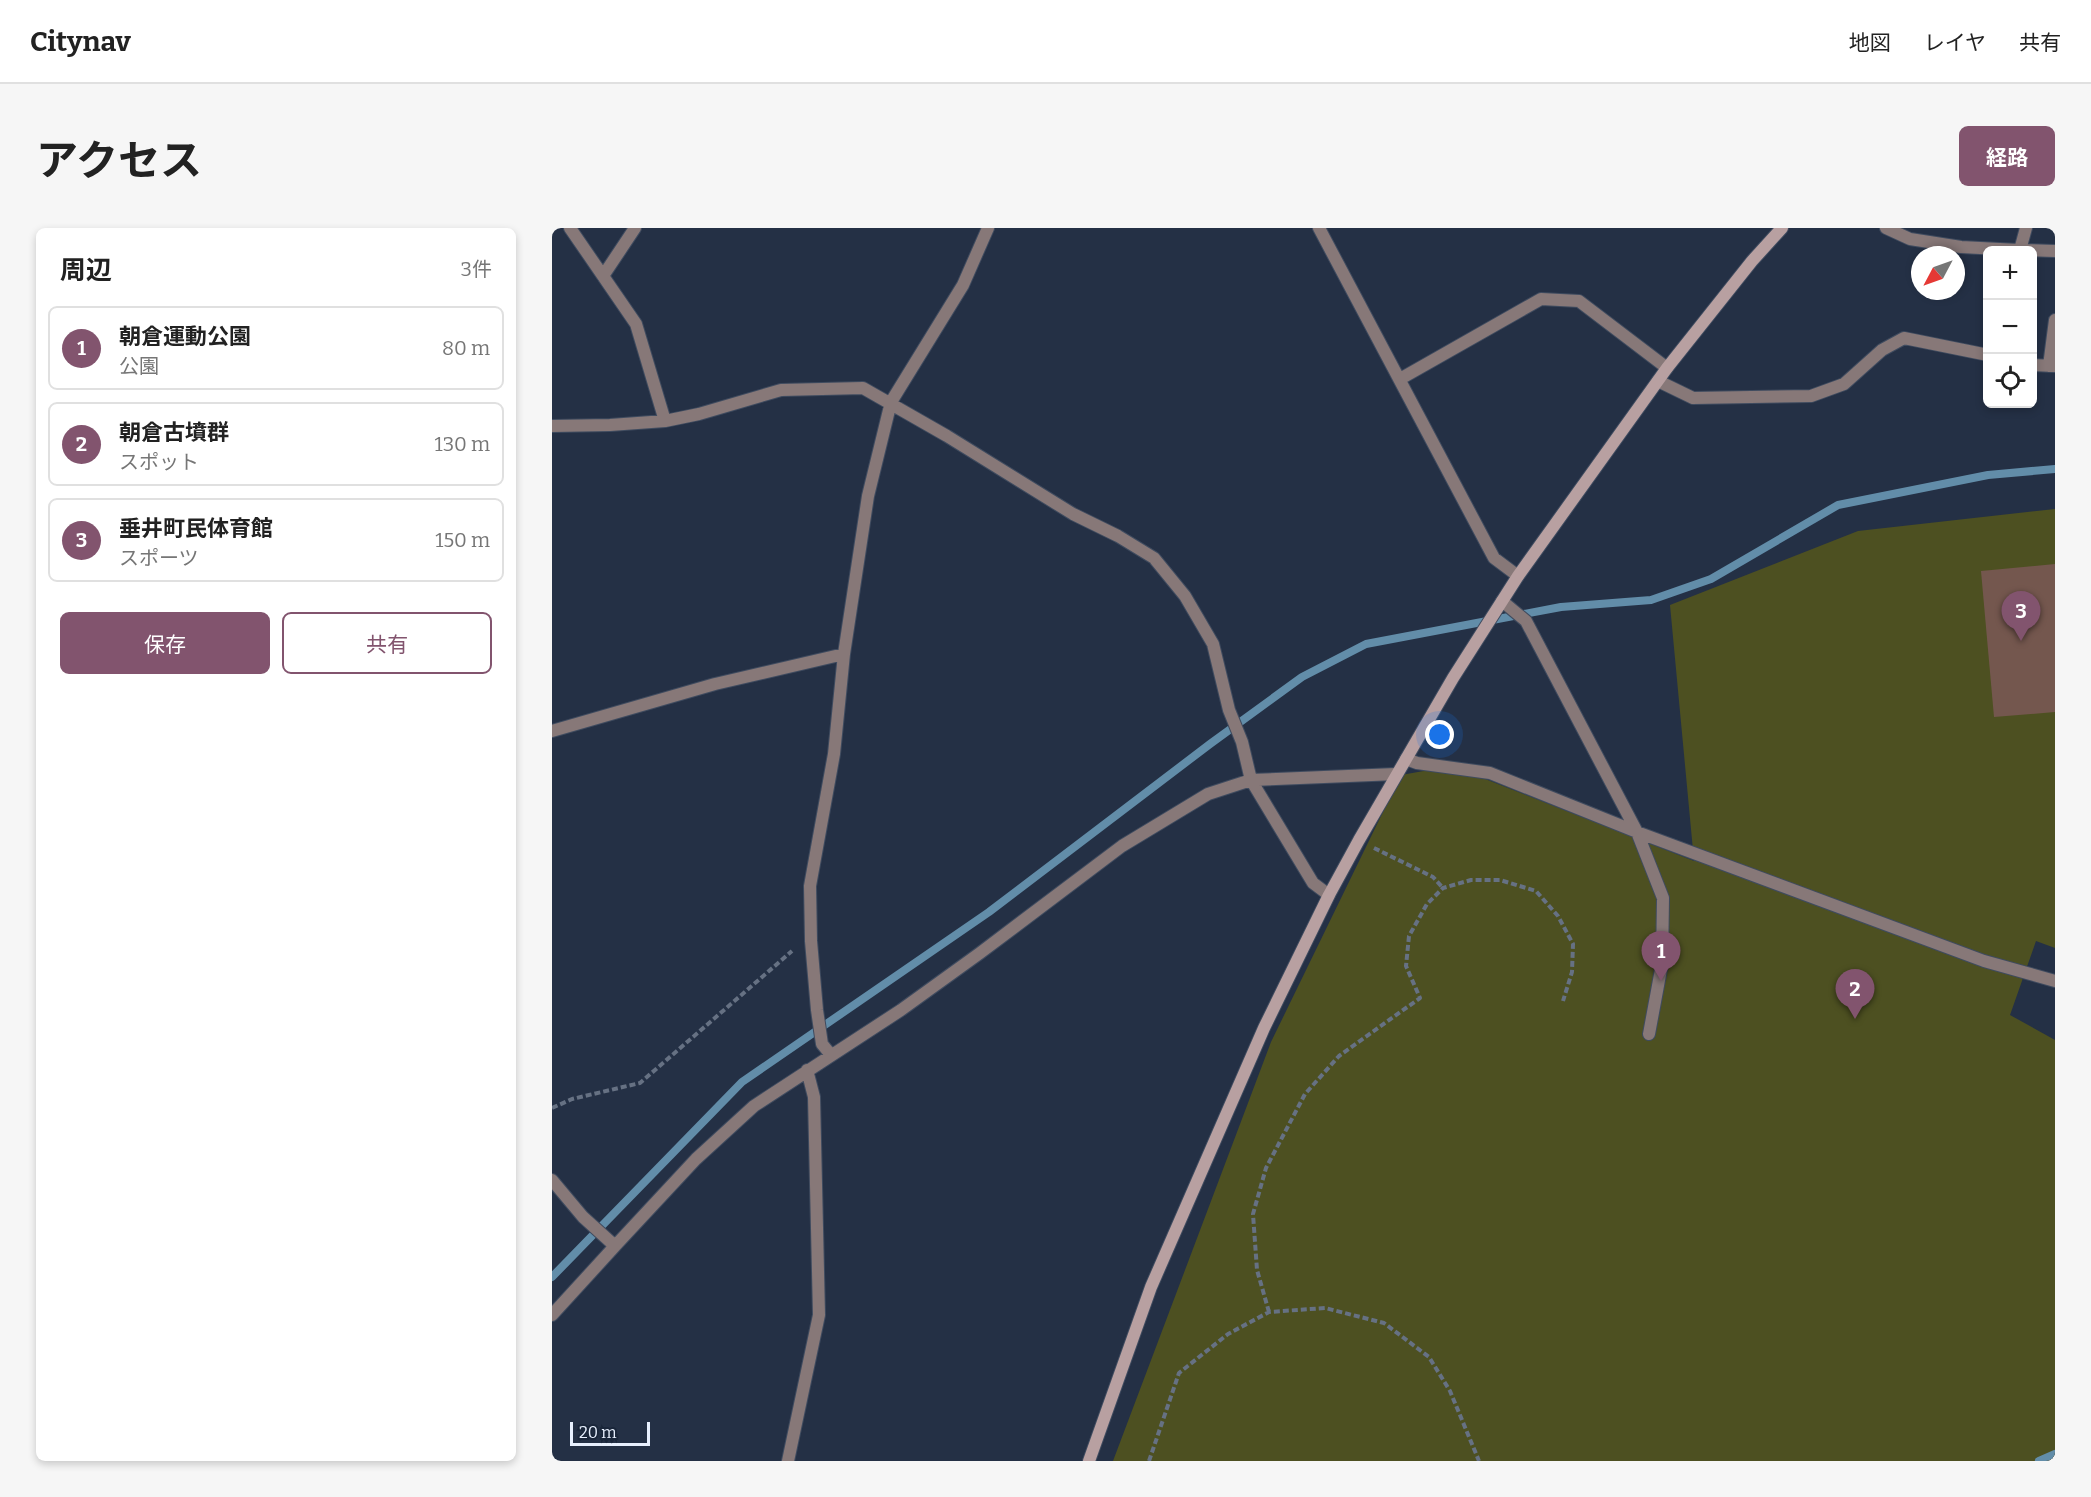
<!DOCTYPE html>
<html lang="ja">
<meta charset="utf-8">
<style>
:root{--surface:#fff;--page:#f6f6f6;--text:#222;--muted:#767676;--line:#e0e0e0;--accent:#82546e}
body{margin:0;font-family:Bitter,"Noto Sans JP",serif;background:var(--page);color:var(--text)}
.controls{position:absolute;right:18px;top:18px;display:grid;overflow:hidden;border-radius:9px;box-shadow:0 3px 9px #0003}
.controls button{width:54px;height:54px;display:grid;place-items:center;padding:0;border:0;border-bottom:2px solid var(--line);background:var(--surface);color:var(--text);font:30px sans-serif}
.compass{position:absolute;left:1359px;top:18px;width:54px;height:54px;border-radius:50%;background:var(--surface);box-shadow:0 3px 9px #0003;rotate:229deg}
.scale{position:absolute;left:18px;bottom:15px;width:80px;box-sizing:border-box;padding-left:6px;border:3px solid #e8f0fe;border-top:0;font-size:16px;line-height:21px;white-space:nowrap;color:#e8f0fe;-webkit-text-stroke:4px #1a263a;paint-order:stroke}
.you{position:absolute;left:888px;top:507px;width:21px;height:21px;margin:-15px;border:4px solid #fff;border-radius:50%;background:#1a73e8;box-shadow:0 0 0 9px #1a73e833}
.badge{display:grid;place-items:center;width:39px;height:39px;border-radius:50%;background:var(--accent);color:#fff;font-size:20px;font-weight:700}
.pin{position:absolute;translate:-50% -50px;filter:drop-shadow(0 2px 3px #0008)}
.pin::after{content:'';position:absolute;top:32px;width:21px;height:18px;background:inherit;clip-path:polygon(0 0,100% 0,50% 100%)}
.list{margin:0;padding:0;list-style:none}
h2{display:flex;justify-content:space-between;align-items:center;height:78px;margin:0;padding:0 24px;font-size:26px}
h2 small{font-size:20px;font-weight:400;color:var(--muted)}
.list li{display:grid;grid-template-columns:39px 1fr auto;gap:18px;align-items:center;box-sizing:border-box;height:84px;margin:0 12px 12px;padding:0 12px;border:2px solid var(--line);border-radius:9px}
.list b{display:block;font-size:22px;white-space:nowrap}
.list p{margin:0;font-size:20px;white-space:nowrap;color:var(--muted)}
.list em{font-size:20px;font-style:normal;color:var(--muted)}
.actions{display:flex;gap:12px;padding:18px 24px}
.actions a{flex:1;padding:14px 0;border:2px solid var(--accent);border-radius:9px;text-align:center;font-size:21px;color:var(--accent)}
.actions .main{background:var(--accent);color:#fff}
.icon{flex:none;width:33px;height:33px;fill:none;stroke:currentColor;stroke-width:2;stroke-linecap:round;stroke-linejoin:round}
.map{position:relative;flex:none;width:1503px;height:1233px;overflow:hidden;border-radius:9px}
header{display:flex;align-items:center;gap:36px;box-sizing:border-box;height:84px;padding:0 30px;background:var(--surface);border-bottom:2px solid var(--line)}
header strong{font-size:28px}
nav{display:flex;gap:33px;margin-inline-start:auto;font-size:21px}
.intro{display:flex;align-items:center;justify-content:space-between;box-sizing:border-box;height:144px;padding:0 36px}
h1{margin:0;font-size:42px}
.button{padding:15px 27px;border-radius:9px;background:var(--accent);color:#fff;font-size:21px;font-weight:700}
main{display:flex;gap:36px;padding:0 36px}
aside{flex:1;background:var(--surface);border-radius:9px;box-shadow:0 3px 9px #0003}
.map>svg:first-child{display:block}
.green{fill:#4d5021}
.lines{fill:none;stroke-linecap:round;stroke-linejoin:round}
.stream{stroke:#628da9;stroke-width:8}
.building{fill:#74574e}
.street-casing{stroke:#3f4b5f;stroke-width:14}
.secondary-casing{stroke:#3f4b5f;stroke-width:14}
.path{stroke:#667183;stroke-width:4;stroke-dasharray:6 3;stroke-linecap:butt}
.street{stroke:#877878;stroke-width:12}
.secondary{stroke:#b8a0a1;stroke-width:12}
</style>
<header>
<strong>Citynav</strong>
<nav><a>地図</a><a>レイヤ</a><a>共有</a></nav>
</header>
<div class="intro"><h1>アクセス</h1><a class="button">経路</a></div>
<main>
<aside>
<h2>周辺<small>3件</small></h2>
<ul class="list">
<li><span class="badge">1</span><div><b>朝倉運動公園</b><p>公園</p></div><em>80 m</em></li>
<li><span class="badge">2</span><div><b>朝倉古墳群</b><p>スポット</p></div><em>130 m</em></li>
<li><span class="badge">3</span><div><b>垂井町民体育館</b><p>スポーツ</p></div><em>150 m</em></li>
</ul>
<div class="actions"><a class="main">保存</a><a>共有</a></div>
</aside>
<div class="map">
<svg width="1503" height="1233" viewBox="0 0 1503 1233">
<rect width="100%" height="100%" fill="#243045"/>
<path class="green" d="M1503,281V720L1484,713L1458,787L1503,812V1233H561L719,814L849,547L900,538L1142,633L1118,377L1306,303Z"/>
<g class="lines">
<path class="stream" d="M0,1049L190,854L437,684L658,516L750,449L814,416L1009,379L1099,372L1159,351L1286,277L1436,247L1503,241
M1487,1233L1503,1226"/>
</g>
<path class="building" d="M1503,336V484L1442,489L1429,343Z"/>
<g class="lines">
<defs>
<path id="street" d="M18,0L84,96L113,193
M767,0L942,330L966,348
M1334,0L1358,11L1409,19L1467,22
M1468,22L1474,0
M1472,22L1503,23
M51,48L83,0
M1480,137L1503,138
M1497,138L1503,92
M848,151L989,71L1027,73L1115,140
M1106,153L1141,170L1259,168L1292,156L1330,122L1352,110L1436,127
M0,198L58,197L113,193L147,186L229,162L311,160L395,208L521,286L566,308L602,330L633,368L661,416L677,482L690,514L699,552L761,655L777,667
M950,373L974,393L1085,604L1111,670L1110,736L1097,806
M0,503L163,456L292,426
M854,531L865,535L938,545L1085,604L1432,733L1503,753
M279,827L270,816L265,782L259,713L258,658L282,526L292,426L316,268L339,174L411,57L436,0
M0,952L31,989L63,1018L0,1087
M63,1018L144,931L202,878L349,782L428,725L570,618L656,566L699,552L844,546
M236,1233L267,1087L262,869L255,842"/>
<path id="secondary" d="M537,1233L599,1059L712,800L777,667L807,612L901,450L966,348L1115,140L1200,33L1230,0"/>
</defs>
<use href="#street" class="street-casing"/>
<use href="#secondary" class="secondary-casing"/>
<path class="path" d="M822,620L881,649L891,660
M0,880L20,871L88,855L240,723
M717,1084L705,1042L701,986L714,940L753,866L787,828L868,770L854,738L857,708L875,676L891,660L919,652H948L984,663L1006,688L1021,716L1020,744L1011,773
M597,1233L627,1145L676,1106L717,1084L773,1080L832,1095L877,1129L898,1163L927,1233"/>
<use href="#street" class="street"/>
<use href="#secondary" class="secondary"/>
</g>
</svg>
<div class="controls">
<button>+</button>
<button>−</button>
<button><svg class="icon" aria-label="locate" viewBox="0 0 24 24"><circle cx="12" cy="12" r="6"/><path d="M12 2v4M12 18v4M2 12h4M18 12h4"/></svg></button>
</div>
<svg class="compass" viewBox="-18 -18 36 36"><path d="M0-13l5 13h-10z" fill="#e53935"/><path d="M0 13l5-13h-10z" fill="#767676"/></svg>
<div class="scale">20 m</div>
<div class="you"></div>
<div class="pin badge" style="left:1109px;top:753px">1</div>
<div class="pin badge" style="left:1303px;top:791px">2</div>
<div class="pin badge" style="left:1469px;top:413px">3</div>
</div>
</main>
